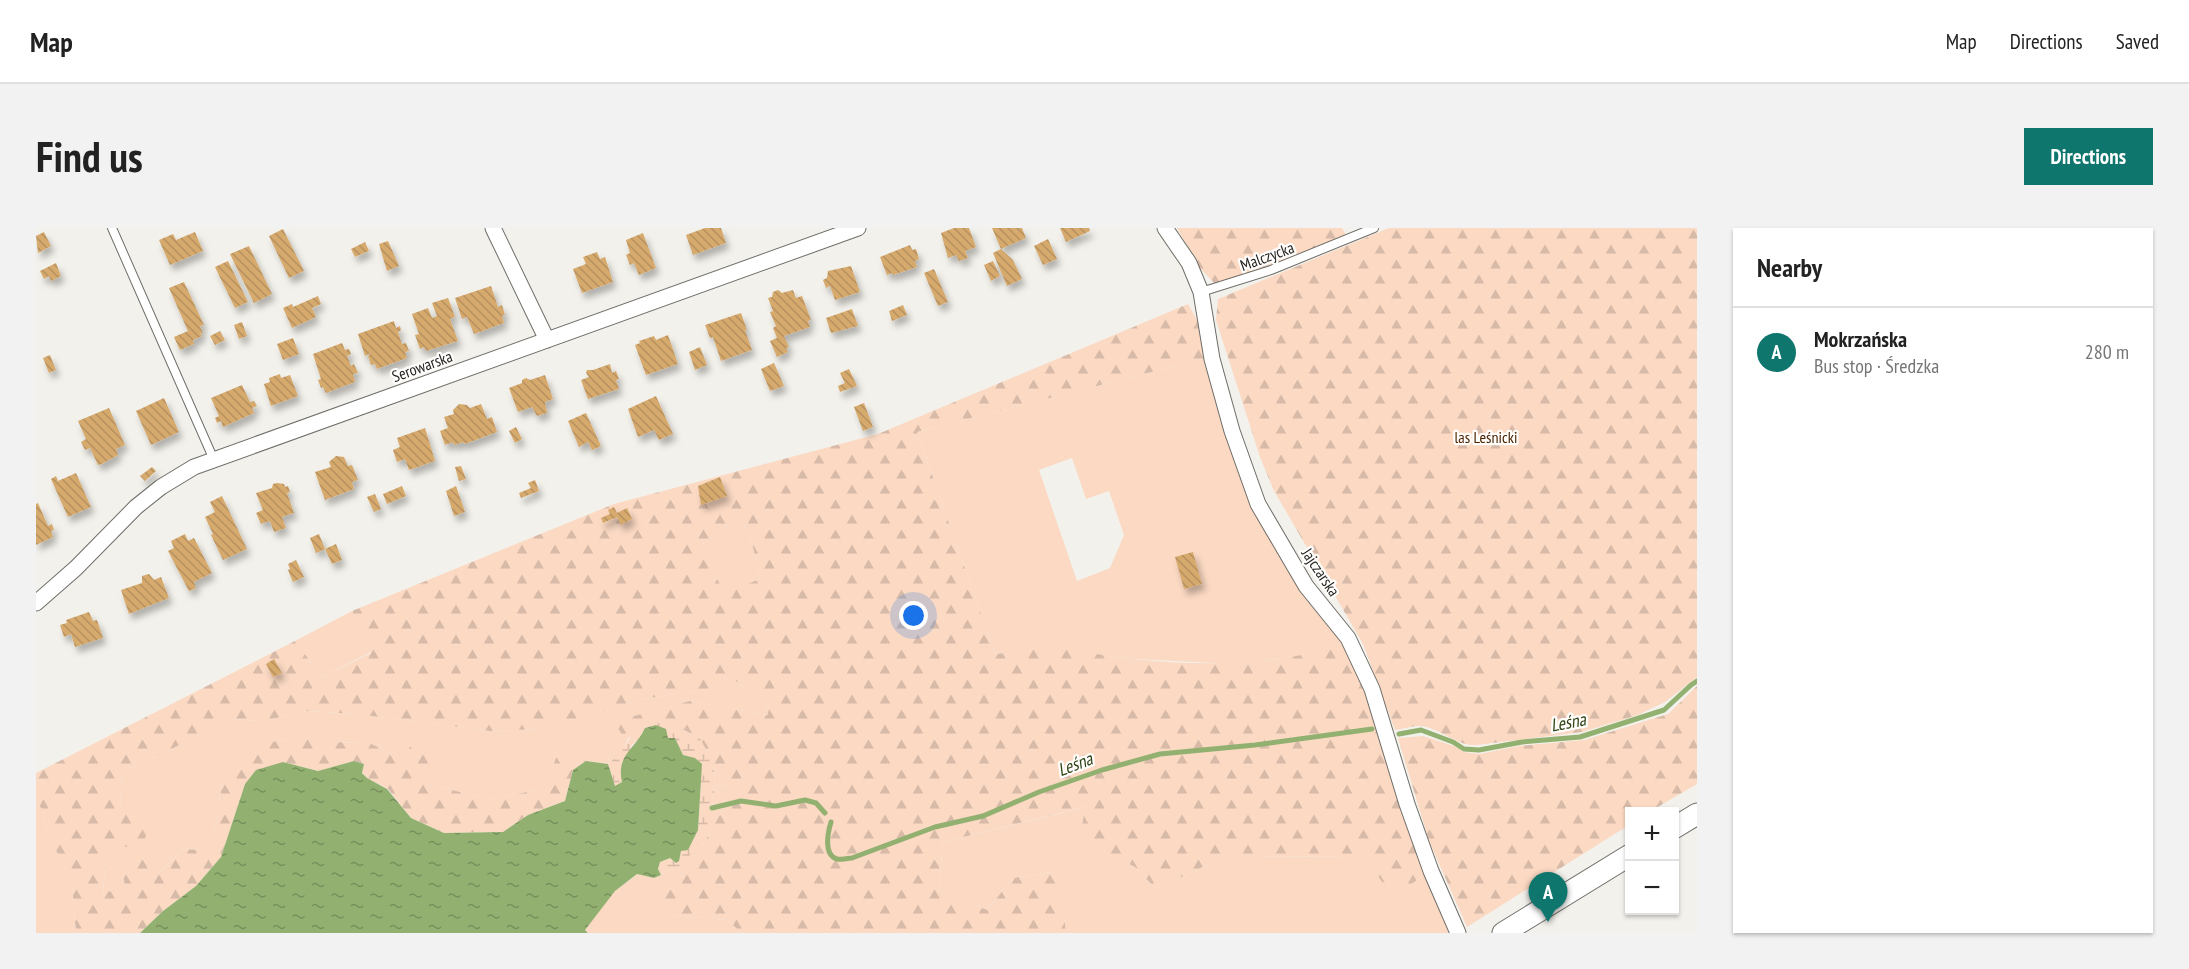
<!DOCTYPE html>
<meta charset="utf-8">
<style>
:root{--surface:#fff;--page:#f2f2f2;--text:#222;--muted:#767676;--line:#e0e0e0;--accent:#0f766e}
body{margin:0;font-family:"PT Sans Narrow",sans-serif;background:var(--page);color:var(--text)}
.controls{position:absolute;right:18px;bottom:18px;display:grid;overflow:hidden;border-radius:0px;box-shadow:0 2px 4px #0004}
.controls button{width:54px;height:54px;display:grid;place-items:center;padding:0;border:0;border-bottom:2px solid var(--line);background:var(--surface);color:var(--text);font:30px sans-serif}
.you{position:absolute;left:878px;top:388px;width:21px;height:21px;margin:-15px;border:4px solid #fff;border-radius:50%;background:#1a73e8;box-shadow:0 0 0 9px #1a73e833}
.badge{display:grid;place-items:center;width:39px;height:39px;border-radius:50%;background:var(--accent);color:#fff;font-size:20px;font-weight:700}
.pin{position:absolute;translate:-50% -50px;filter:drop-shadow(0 2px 3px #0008)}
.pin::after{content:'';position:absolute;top:32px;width:21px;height:18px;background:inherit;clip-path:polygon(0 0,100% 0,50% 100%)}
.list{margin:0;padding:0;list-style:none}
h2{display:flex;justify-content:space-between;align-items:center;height:78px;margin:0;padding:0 24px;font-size:26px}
h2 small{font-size:20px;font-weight:400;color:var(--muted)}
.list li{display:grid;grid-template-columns:39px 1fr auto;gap:18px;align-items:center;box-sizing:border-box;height:90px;padding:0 24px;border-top:2px solid var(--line)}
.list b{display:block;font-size:22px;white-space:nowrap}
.list p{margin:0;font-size:20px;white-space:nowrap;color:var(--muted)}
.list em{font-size:20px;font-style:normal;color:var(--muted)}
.map{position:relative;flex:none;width:1661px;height:705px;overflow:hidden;border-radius:0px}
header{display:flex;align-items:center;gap:36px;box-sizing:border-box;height:84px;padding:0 30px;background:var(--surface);border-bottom:2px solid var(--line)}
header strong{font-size:28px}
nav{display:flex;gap:33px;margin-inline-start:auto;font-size:21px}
.intro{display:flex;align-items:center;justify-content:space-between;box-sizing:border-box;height:144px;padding:0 36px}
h1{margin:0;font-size:42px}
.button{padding:15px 27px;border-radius:0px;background:var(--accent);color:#fff;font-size:21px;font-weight:700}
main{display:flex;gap:36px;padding:0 36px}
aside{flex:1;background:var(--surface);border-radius:0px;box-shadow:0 2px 4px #0004}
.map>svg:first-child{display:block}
.grass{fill:#fbd9c3;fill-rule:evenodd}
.forest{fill:url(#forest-firs);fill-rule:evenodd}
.wetland{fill:url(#wetland-marsh)}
.water{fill:url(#water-ripples)}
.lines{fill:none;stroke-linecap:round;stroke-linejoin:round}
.stream{stroke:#92b171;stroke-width:5}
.building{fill:url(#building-back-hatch);filter:url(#shadow)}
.service-casing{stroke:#6e6d68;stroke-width:10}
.minor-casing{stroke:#6e6d68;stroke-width:17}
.secondary-casing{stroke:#6e6d68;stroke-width:23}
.service{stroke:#fff;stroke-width:8}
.minor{stroke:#fff;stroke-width:15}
.secondary{stroke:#fff;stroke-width:21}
.labels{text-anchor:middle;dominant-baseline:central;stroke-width:4.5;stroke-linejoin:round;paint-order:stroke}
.street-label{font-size:16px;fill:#1f1f1d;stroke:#fffefc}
.park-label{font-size:16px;fill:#4b2301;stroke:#fffefc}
.water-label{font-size:18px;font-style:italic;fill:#2c4012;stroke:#fffefc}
</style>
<header>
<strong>Map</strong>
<nav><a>Map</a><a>Directions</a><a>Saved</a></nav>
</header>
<div class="intro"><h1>Find us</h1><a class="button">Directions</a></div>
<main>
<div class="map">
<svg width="1661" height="705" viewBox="0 0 1661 705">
<defs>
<pattern id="forest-firs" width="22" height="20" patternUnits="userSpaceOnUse" patternTransform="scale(1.5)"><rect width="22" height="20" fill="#fbd9c3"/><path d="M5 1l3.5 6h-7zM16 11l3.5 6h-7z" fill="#d7baa7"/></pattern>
<pattern id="wetland-marsh" width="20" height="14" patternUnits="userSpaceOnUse" patternTransform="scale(1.5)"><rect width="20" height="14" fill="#fbd9c3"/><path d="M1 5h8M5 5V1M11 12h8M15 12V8" fill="none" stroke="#d7baa7"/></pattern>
<pattern id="water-ripples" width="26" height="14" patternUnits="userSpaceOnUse" patternTransform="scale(1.5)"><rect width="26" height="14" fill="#92b171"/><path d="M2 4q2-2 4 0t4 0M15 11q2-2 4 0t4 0" fill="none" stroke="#778f5c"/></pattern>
<pattern id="building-back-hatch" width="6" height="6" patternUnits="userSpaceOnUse" patternTransform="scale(1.5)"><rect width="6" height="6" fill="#d6a96d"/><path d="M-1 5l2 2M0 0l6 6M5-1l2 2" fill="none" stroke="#b7915e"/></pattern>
<filter id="shadow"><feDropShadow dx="3.5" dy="6" stdDeviation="3" flood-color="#0004"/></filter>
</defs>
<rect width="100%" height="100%" fill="#f3f1eb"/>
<path class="grass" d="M1170,130L1181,180L1201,238L1310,415L1290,422L1257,429L1198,436L1098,431L1008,421L959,426L881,204ZM1036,230L1050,271L1073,263L1088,307L1074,340L1041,353L1003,242Z
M695,294L713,301L724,351L689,366L663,319Z
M316,383L335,424L286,449L259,413Z
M694,449L730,474L732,487L654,473L600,488L573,528L572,536L550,533L542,530L509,561L450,571L390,555L363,529L333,515L292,514L272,505L249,512L220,516L186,556L177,612L165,622L147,621L124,644L67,667L69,637L117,582L84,581L86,544L128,525L193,491L227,493L271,483L320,486L454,503L507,501L606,471L669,462Z
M690,556L686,583L665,620L625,673L636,687L691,692L706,705H552L549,702C557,689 567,674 578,664C585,657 594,653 601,646L618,650L644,638L676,580L679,557Z
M0,576L7,581L10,601L36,656L40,705H0Z
M1050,579L1065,623L1099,639L1120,661L1188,629L1329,628L1370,660L1388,647L1414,705H1030L1022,643L977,650L951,682L903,662L907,614Z"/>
<path class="forest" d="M1141,0H1306L1310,7L1181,58L1163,39Z
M1353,0H1661V449L1629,474L1602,487L1546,504L1441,517C1421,519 1404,499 1383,498C1375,498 1367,501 1359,502L1327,416L1237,261L1224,229L1180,92L1182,71Z
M1152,76L1167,103L1170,130L881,204L959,426C975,425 992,420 1009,421C1038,421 1067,428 1096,431C1169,438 1240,439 1310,415L1332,463L1388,647L1370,660L1346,654L1329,628L1188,629L1120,661L1099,639L1065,623L1045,605L1049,579L907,614L903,662L951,682L977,650L1023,643L1030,705H706L691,692L636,687L625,673L665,620L686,583L690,556L679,557L678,537L593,509L584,526L572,536L573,528L586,507L582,500L587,491L654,473L732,487L730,474L694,449L669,462L606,471L507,501L454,503L320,486L271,483L227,493L193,491L128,525L86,544L84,581H117L107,618L85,619L69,637L67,666L89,657L84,635L98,625L112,629L124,644L147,621L165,622L177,612L186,556L197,538L219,516L249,512L272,505L292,514L333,515L363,529L382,512L398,532L390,555L450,571L509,561L520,530H542L550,533L537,542L529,573L492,587L467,604L408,605L375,590L352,561L331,550L326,544L328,536L318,533L283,543L247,534L209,556L185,629L160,658L127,683L104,705H40L36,656L10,601L7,581L0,576V545L259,413L286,449L335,425L316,383L578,276L842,206ZM695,294L713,301L724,351L689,365L663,319Z
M1661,458V556L1615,583L1594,584L1593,597L1431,699L1393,613L1362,510L1387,508L1418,518L1428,524L1444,526L1482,518L1548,512L1632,486Z"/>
<path class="wetland" d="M617,491L629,492L664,510L678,537L679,557L676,580L670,600L660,620L644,638L625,647L622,641L624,634L634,630L640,635L645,623L662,602L665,554L659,530L647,527L639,510H632L609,500L604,510L595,518L587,554L579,558L572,536C592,521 591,504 617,491Z"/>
<path class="water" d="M620,497L630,501L632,510H639L647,527L659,530L666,536L662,602L652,622L645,623L643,633L640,635L634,630L624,634L622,641L625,647L618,650L601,646L579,663L549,702L552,705H104L127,683L160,658L185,629L209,556L220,542L247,534L282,543L318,533L328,536L326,545L331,550L351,561L375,590L408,605L467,604L492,587L529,573L537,542L550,533L572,536L579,558L586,554C580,526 599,522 609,500Z"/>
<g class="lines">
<path class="stream" d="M1363,506L1385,502L1417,514L1428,521L1443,522L1486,514L1544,509L1628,482L1655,457L1661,453
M676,580L705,573L740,578L769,572L780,575L789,585
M795,594C792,604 787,627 801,631C805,632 811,630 816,630L899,599L947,588L1003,564L1066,542L1124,526L1219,517L1336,501"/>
</g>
<path class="building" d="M669,0H685L690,15L657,27L650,7Z
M918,0H933L940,19L929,23L932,30L923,33L920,27L912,30L905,5Z
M956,0H986L990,10L965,21L977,32L986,51L971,58L957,25L965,21Z
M1024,0H1053L1054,3L1030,14Z
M247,1L268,43L253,50L233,8Z
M8,4L15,18L2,25L0,8Z
M159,4L167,23L134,37L123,12L137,6L140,12Z
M607,5L620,40L603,47L598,35L594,37L590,27L594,25L590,12Z
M1012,11L1021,31L1007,37L998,18Z
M352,13L363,38L351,43L343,16Z
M329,14L333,23L319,29L315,21Z
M874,17L876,22L880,21L883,31L879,33L881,39L857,47L856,45L851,47L844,29Z
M213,18L236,66L218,75L194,26Z
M561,24L564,31L569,29L577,54L546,65L537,41L550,36L547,29Z
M192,33L212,74L199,80L179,39Z
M957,33L964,48L955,53L948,37Z
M20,35L25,48L15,53L13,48L8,51L4,43Z
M815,38L824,64L799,72L794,58L790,60L787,52L791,50L792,43Z
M898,41L912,74L902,78L888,45Z
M148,54L168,97L164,98L167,105H164L166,108L157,112L158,116L144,122L138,109L152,103L133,60Z
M455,58L462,79L466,77L469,87L466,88L468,95L438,106L431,89L426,91L419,70Z
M742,62L746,65L757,62L760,70L766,68L775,92L772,93L774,99L748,108L753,119L750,120L752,124L741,129L734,113L741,110L737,100L740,98L734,84L737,83L732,70L736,69L737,64Z
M282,68L285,76L276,80L280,89L256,100L247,80L256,76L257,79Z
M412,70L419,89L414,91L422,113L390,123L388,119L384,121L379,107L383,106L376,86L392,80L396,90L401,88L396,75Z
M867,77L871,87L856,93L853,83Z
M816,81L822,98L795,105L790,90Z
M705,85L711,102H709L716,122L685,133L677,109L674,110L669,97Z
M358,93L360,100L364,98L365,102L362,104L366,116L370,115L373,123L369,124L371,130L341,141L339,136L335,137L332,128L335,125L329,128L322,106Z
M206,94L211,108L203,111L198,97Z
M184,103L189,112L179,117L174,108Z
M632,107L642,136L610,147L599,117L604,115L603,113L618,108L620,112Z
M257,110L263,126L247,132L241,116Z
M306,115L309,122L313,121L315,126L311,128L315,138L318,136L322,145L317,146L319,154L290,165L287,159L285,160L282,152L285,151L277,126Z
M664,119L671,137L659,142L653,124Z
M14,127L20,142L13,145L7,130Z
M738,135L748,158L734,163L725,141Z
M574,136L576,145L580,143L583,151L580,152L583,161L552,171L545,152L553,149L550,145L551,142H557Z
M813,141L821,158L804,164L802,158L809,155L804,145Z
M244,146L245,150L254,147L262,168L235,178L228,156L234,154L233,150Z
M509,147L517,171L509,174L511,185L501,188L496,179L482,184L473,160L486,155V152L490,150L494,152Z
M206,157L214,174L218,173L221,178L216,180L218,185L187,199L185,193L181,195L179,190L183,188L175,170Z
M620,168L637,206L623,212L618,202L602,209L592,181Z
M128,170L143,204L115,217L100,183Z
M828,175L837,199L827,203L818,179Z
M423,176L431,177L434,180L445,176L451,191L456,189L461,204L429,216L428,214L418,217L417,214L409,217L404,203L412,200L408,189L418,186L417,182Z
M73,180L89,217L80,221L82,227L66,236L62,237L54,220L49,222L45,214L50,211L42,193Z
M550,185L565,218L556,222L552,214L543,219L532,193Z
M480,199L486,211L479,215L473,203Z
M389,200L399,233L373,242L369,231L361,234L357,222L364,219L361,210Z
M300,228L308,229L312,238L316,237L322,252L316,254L318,261L289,272L279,244L295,239L293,234Z
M425,238L430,251L423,253L419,239Z
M116,239L120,243L109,253L104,248Z
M40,245L55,279L32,289L15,251L20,248L22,253Z
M684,249L691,268L665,277L662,258Z
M499,252L503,263L485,270L483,265L495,260L492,255Z
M241,255L248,256L249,259L252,258L254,264L251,265L258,285L246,289L250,300L238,304L234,293L225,296L220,285L227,282L220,265L236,260L237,256Z
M366,258L370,268L351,276L347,266Z
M420,258L429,284L418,288L410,263Z
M339,266L345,281L338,284L331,269Z
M186,268L211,321L187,332L175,307L177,306L169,289L179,284L174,274Z
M2,275L12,298L16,296L18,302L15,303L17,309L0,317V276Z
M578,279L581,285L591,280L596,291L585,297L581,289L567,295L565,290L574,286L572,282Z
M149,306L152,313L158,310L176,345L158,354L160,360L153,363L132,323L138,320L135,313Z
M283,306L289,321L280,325L274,310Z
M300,316L306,332L296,336L289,321Z
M1157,324L1166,356L1148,361L1139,329Z
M260,332L268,349L257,354L252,342L254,341L252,336Z
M113,346L118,352L125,349L133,370L93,386L85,362L106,355V348Z
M53,384L57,393L61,392L67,410L39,419L35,406L28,409L24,397L31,395L30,392Z
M238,431L246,445L237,449L230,436Z"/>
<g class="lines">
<defs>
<path id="service" d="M76,0L178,232
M1165,64L1235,42L1338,0"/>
<path id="minor" d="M457,0L511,112
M1129,0L1153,35L1165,64L1176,131L1196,203L1222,276L1270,358L1312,410L1336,461L1371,576L1395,643L1422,705
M0,375L40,340L100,279L125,259L158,239L822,0"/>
<path id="secondary" d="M1638,600L1661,586
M1467,705L1594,627"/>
</defs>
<use href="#service" class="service-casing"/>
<use href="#minor" class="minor-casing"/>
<use href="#secondary" class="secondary-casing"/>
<use href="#service" class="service"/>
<use href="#minor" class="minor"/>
<use href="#secondary" class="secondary"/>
</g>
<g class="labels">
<g class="street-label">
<text transform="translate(1231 28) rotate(-20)">Malczycka</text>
<text transform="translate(386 138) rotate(-20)">Serowarska</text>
<text transform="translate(1285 344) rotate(56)">Jajczarska</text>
</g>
<g class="park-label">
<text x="1450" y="209">las Leśnicki</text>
</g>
<g class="water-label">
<text transform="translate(1532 494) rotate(-11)">Leśna</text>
<text transform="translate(1039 536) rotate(-21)">Leśna</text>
</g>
</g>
</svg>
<div class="controls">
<button>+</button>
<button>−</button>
</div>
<div class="you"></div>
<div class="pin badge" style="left:1512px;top:694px">A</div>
</div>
<aside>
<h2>Nearby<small></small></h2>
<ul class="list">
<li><span class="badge">A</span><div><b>Mokrzańska</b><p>Bus stop · Średzka</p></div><em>280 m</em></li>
</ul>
</aside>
</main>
